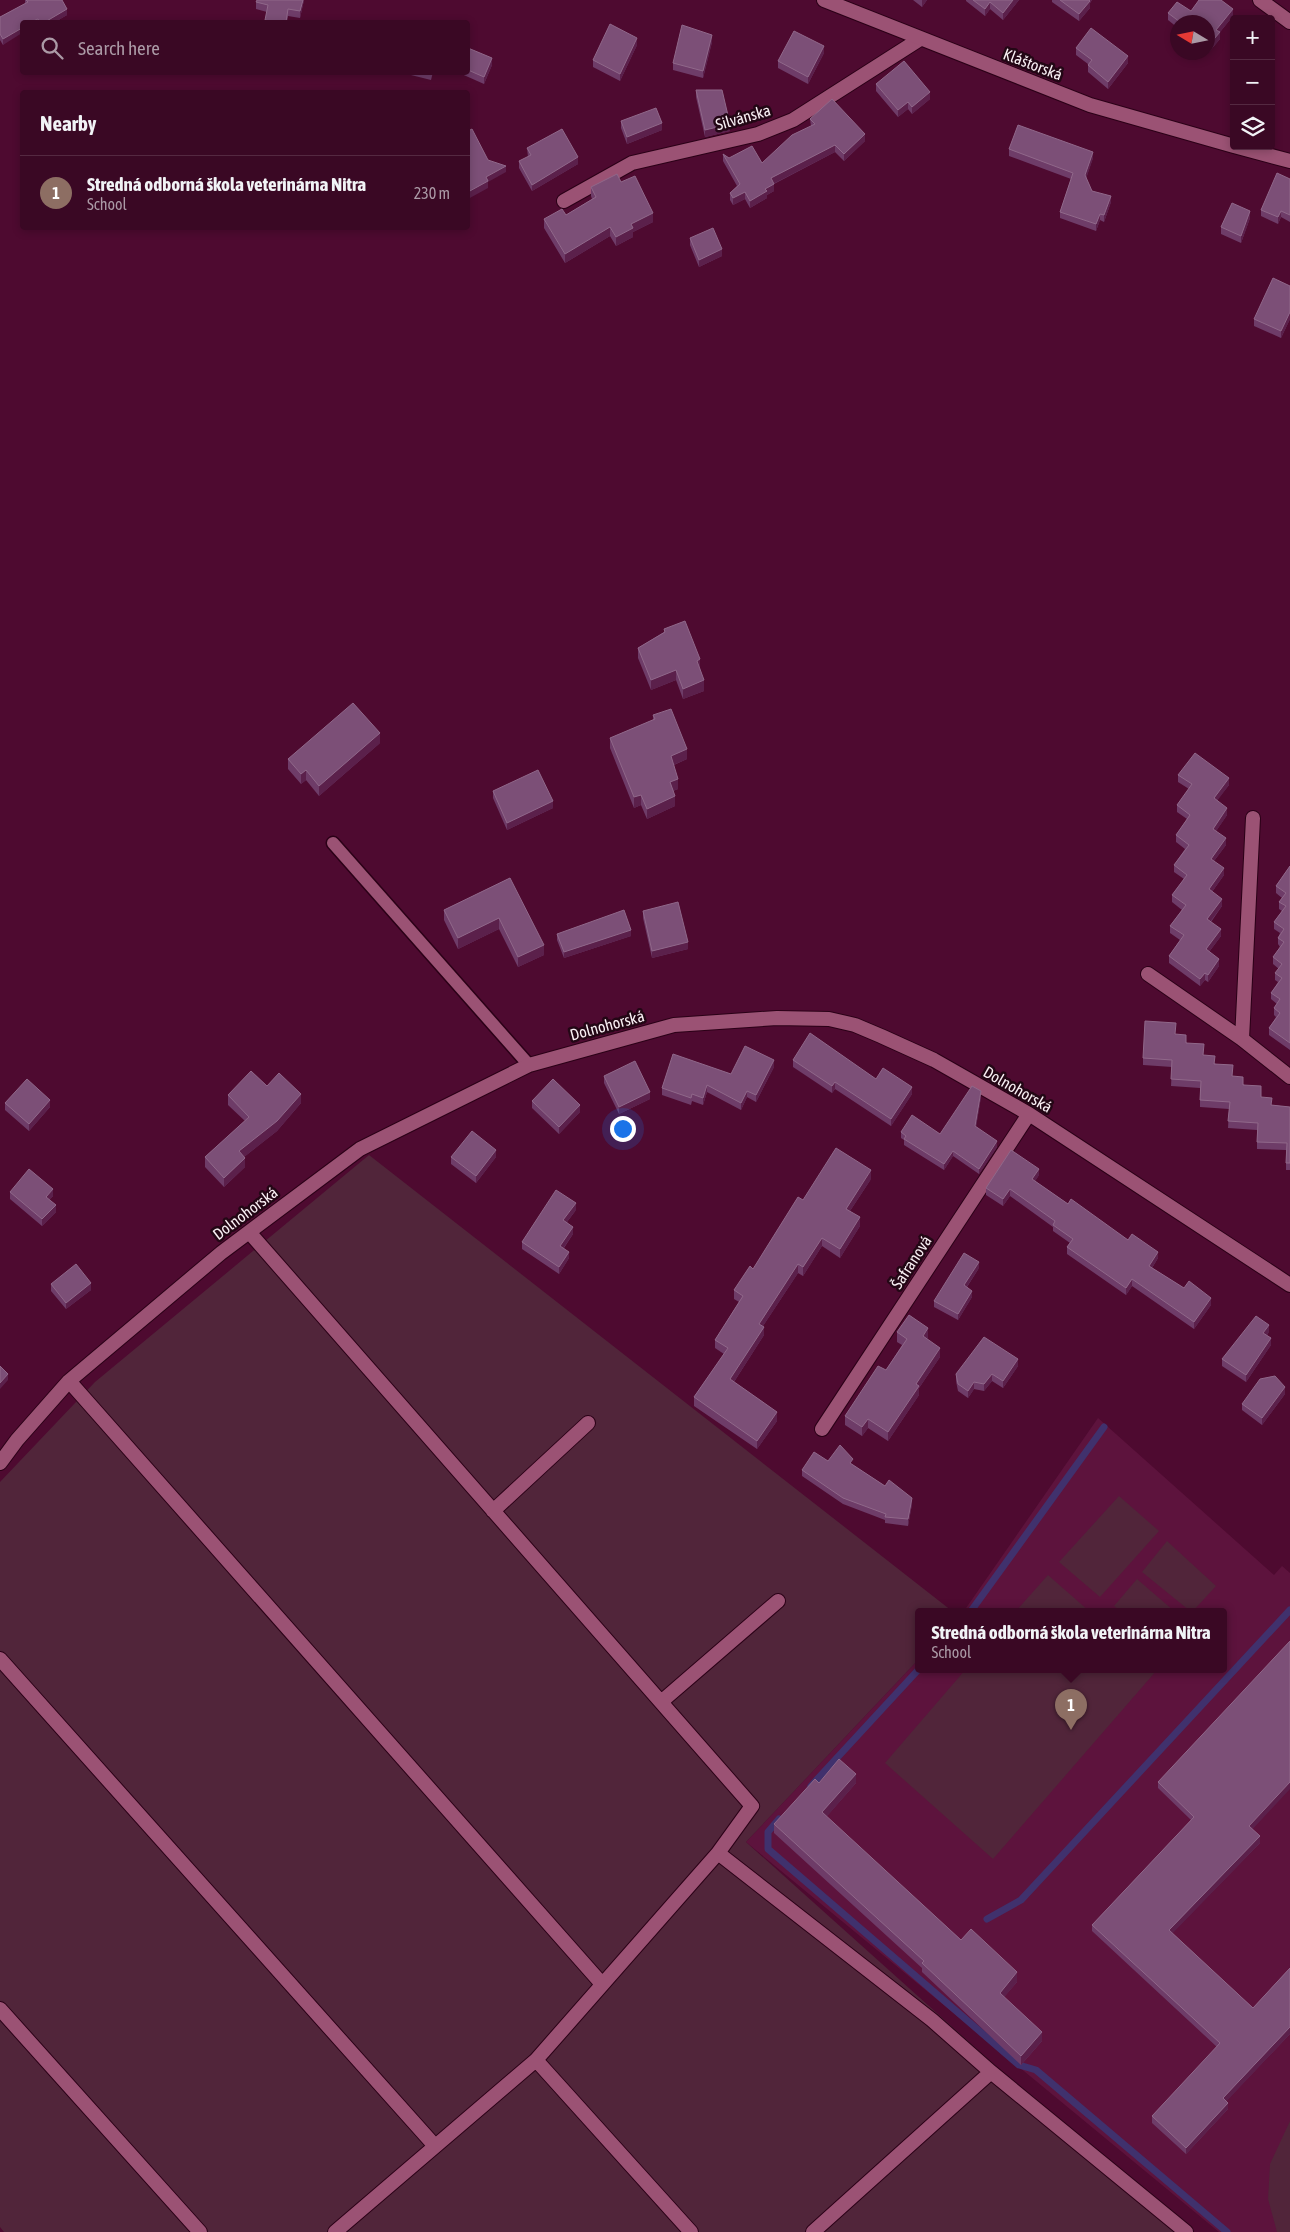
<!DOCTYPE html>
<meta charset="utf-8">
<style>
:root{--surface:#3a0824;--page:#41112c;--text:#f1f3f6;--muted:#ab9aa6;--line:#542941;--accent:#8c9099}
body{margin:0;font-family:"Asap Condensed",sans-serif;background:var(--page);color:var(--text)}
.controls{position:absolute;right:15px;top:15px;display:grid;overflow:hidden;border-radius:5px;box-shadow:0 2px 8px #0003}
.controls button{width:45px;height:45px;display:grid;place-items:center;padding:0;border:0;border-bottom:1px solid var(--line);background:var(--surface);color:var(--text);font:25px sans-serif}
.compass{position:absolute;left:1170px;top:15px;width:45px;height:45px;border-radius:50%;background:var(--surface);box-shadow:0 2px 8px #0003;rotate:280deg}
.you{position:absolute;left:622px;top:1128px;width:18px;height:18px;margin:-12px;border:4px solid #fff;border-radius:50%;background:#1a73e8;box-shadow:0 0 0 8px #1a73e833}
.badge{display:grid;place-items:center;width:32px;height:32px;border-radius:50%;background:var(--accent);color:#fff;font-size:16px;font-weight:700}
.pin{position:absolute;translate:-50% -41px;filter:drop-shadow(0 1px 2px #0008)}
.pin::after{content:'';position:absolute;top:26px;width:18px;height:15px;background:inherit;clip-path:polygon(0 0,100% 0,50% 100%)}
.popup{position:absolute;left:915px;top:1608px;width:312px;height:65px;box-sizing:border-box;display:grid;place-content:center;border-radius:5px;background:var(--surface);filter:drop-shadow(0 1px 4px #0005);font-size:16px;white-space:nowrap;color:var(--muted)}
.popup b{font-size:19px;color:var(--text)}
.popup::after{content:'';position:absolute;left:50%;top:100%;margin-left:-10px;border:10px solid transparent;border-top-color:var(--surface)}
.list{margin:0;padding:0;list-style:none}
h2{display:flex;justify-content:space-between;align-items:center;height:65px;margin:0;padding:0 20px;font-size:21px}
h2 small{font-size:16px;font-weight:400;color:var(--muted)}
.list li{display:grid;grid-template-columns:32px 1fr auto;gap:15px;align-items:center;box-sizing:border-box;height:75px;padding:0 20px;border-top:1px solid var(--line)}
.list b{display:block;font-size:19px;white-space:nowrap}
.list p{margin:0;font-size:16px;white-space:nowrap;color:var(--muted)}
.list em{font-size:16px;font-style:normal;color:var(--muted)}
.icon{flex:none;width:28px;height:28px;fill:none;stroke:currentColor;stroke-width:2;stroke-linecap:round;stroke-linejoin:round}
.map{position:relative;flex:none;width:1290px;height:2232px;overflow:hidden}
.search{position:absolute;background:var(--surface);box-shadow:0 2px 8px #0003;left:20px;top:20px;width:450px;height:55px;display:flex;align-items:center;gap:12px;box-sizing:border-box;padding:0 18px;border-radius:5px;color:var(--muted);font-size:19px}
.panel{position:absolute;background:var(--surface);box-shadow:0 2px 8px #0003;left:20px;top:90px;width:450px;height:140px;border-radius:5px}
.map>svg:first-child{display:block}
.built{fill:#5d133d}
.green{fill:#51253a}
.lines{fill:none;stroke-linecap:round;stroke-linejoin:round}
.stream{stroke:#40316d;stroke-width:7}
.service-casing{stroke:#2b0017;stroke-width:15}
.minor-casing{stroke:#2b0017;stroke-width:16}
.tertiary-casing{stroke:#2b0017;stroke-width:16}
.service{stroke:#9b5274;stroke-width:12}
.minor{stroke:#9b5274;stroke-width:14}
.tertiary{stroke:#9b5274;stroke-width:14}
.wall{fill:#6e3c68}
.shaded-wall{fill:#5b204b}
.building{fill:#7c4f77;stroke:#90688a}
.labels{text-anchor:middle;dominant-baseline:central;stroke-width:5;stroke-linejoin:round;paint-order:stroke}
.street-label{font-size:16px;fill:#f9f0f4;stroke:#230715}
</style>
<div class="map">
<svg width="1290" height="2232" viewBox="0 0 1290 2232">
<rect width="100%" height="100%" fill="#4e0a30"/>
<path class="built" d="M1098,1418L1274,1575L1282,1566L1290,1573V2232H1219L746,1842L918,1660V1669H1224V1611H964Z"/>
<path class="green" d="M369,1155L952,1611H918V1660L746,1842L1181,2232H4L0,2227V1482L95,1382Z
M1119,1496L1159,1531L1100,1597L1059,1562Z
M1167,1541L1216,1586L1193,1611H1190L1142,1572Z
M1048,1575L1089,1611H1016Z
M1137,1579L1174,1611H1120L1114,1606Z
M966,1669L1157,1670L993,1859L885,1763Z
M1290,2121V2232H1277L1268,2199L1270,2164Z"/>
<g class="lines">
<path class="stream" d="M971,1611L1104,1427
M811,1786L919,1669
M779,1819L768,1832V1849L1019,2065L1036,2070L1227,2232
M987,1919L1021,1900L1290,1610"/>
<defs>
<path id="service" d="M333,843L529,1065"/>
<path id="minor" d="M1260,0L1290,22
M564,201L632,163L758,134L793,120L920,39
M1148,974L1242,1039L1290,1077
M1242,1039L1253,818
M249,1232L752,1806L718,1853
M69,1381L602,1984
M822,1429L1029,1114
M0,1463L17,1440L69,1381L221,1253L360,1149L529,1065L674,1025L777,1018L829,1019L855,1025L881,1036L934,1060L1029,1114L1290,1285
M493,1511L588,1423
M0,1659L435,2146
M661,1702L778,1601
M0,2009L200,2232
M536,2060L691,2232
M335,2232L536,2060L718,1853L932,2020L991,2072
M813,2232L991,2072L1186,2232"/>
<path id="tertiary" d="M824,0L1090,105L1234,146
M1234,146L1290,161"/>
</defs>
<use href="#service" class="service-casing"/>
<use href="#minor" class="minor-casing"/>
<use href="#tertiary" class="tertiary-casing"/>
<use href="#service" class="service"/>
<use href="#minor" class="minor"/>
<use href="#tertiary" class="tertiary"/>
</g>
<path class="wall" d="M25,0H62L67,15L55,22H22L3,45L0,40V17L25,4Z
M304,0L300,18L288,16L287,22H265L267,12L256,9V2Z
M913,0H927L922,7Z
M966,0H1019L1003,20L990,9L985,16L966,1Z
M1052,0H1092L1090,3V8L1079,21L1052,2Z
M1191,11L1233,16L1220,32V39L1209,52L1208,51V22H1178V28L1168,20V13Z
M712,42L703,78L673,70V63Z
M637,45L620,81L593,67V60Z
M468,48L492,65L484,84L457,72H468Z
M1076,48L1128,63L1108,89L1088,72V64L1076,55Z
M824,53L808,84L778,68V61Z
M355,72H365V74Z
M399,72H433L431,80Z
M876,84L930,99L912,114L908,109L898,117L876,91Z
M696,90L730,131L705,137L696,97Z
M810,119L865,141L844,161L835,152L774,184V191L767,195V198L750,208L745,199L733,205L730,200V193L737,186L723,161V154L729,158L762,163L811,126Z
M621,121L662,130L627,144L621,128Z
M527,148L578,164L532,191L519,168V161L528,157Z
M1009,149L1093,158L1086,178L1092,191L1111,202L1104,222L1100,220L1096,231L1060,218V212L1071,179L1009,156Z
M1290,179V222L1281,217L1278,224L1261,216V210Z
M621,182L653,222L633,232V237L616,246L610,236L565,263L544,228V219L566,215L592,199L591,196V187Z
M1250,218L1241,243L1221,234V227Z
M690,238L722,256L699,267L690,245Z
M1290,286V319L1281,338L1254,326V319Z
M664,629L700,669L704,691L683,699L676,680L651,690L638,658V648L664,632Z
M653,715L687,759L674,765L678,789L673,791L675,806L647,819L641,805L634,808L610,748V738L653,720Z
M380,743L319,796L306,780L301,784L288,769V759Z
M1178,775L1229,785L1217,800L1227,815L1216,831L1226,845L1214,861L1224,875L1212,892L1222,906L1211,922L1221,936L1209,952L1219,966L1208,982L1205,980L1200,986L1169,963V956L1180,940L1170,933V926L1182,910L1172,902V895L1184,879L1174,872V865L1185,849L1176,842V835L1187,819L1177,812V805L1189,789L1178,782Z
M493,791L553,808L507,830L493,798Z
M1290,866V1050L1269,1035V1028L1276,1017L1274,1015V1008L1277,1004L1271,999V993L1278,982L1275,980V973L1279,969L1273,964V957L1280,947L1278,944V938L1280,933L1274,929V922L1282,911L1279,909V902L1282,898L1276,893V886Z
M510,878L544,955L518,967L499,929L458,949L444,920V910Z
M643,911L688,949L652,958L643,918Z
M557,934L631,936L564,958L557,940Z
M1175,1034L1272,1105L1290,1107V1170H1286V1150L1257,1149V1130L1228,1128L1229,1109L1200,1107V1088L1171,1086L1172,1067L1143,1065V1058Z
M793,1060L876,1079L912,1094L891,1126L835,1089L832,1093L793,1067Z
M774,1067L756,1102L747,1097L741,1110L707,1092L703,1105L692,1101L691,1105L662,1095V1088L731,1074Z
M604,1076L650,1099L619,1114L604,1083Z
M228,1095L301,1103L277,1131L244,1157L245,1167L224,1187L205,1167V1157L245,1121L228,1105Z
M981,1097L976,1127L997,1147L979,1174L953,1156L944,1170L904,1145V1140L901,1138V1132L940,1134Z
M532,1101L580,1112L559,1134L532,1108Z
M5,1103L50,1107L29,1131L5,1110Z
M451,1157H496L476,1183L451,1164Z
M1039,1175L1035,1181L1068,1204L1158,1258L1152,1268L1211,1305L1194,1329L1132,1286L1126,1295L1067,1254V1247L1070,1243L1053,1231V1227L1010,1196L1003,1206L986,1195V1188Z
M871,1179L850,1211L860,1226L840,1258L822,1246L803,1276L798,1273L763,1326L764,1335L734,1382L777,1421L757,1449L694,1406V1397L724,1354L715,1348V1340L739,1302L734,1299V1290L753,1269Z
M10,1192L53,1196L49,1200L56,1212L42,1226L10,1199Z
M576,1210L567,1222L573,1234L564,1248L569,1258L559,1274L522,1249V1242Z
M979,1268L967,1287L972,1297L958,1320L934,1307V1301Z
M51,1284L91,1290L66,1309L51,1291Z
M897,1332L928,1337L927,1339L940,1357L919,1388V1395L888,1441L868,1428L862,1436L845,1425V1416L886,1370L902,1345L897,1342Z
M1269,1332L1267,1335L1271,1345L1246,1382L1222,1366V1359Z
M1018,1366L1003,1388L992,1381L984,1391L974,1389L968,1398L958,1391L956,1381V1374Z
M1285,1394L1262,1425L1242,1410V1404Z
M828,1461L853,1465L912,1504L908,1526L885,1523V1520L843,1504L802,1476V1470Z
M1158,1782L1252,1829L1260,1843L1172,1933L1253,2008L1290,1968V2034L1226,2101L1228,2109L1186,2154L1152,2123V2116L1217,2047L1092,1931V1925L1191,1820L1158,1788Z
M819,1783H856L826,1817L961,1940L1017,1982L1004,1997L1042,2041L1021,2065L922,1972V1968L774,1833V1824Z"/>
<path class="shaded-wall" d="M303,0H304L300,18V11Z
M922,0H927L922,7Z
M1013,0H1019L1003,20V13Z
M1088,0H1092L1090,3V8L1079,21V14Z
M990,2V9L985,16V9Z
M67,9V15L55,22H45Z
M1233,9V16L1216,37V30Z
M38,19V22H31Z
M22,28V33L3,45V39Z
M1220,32V39L1209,52V45Z
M712,35V42L703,78V71Z
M637,38V45L620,81V74Z
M824,46V53L808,84V77Z
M1128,56V63L1108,89V82Z
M492,58V65L484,84V77Z
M930,92V99L912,114V107Z
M908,102V109L898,117V110Z
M662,123V130L627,144V137Z
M730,124V131L705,137V130Z
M865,134V141L844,161V154Z
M835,145V152L771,185V178Z
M1093,152V158L1085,182V175Z
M578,157V164L532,191V185Z
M506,166V172L488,182V188L468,199V192L486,177Z
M774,184V191L767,195V198L750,208V201L765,189Z
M745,192V199L733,205V198Z
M1111,196V202L1104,222V215Z
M1250,211V218L1241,243V236Z
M1281,211V217L1278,224V217Z
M653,213V222L633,232V237L616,246V237L631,224Z
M1100,214V220L1096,231V224Z
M610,227V236L565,263V254Z
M722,249V256L699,267V260Z
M1290,312V319L1281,338V331Z
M700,659V669L697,661Z
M676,670V680L651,690V680Z
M704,680V691L683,699V689Z
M380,733V743L319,796V786Z
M687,749V759L671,766V756Z
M306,770V780L301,784V774Z
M1229,778V785L1214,805V798Z
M678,779V789L670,792V782Z
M641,795V805L634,808V797Z
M675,796V806L647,819V809Z
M553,801V808L507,830V823Z
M1227,808V815L1213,836V829Z
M1226,838V845L1211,865V859Z
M1224,868V875L1209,896V889Z
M1222,899V906L1207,926V919Z
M499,918V929L458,949V938Z
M1221,929V936L1206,956V949Z
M631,930V936L564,958V952Z
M688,942V949L652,958V951Z
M544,945V955L518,967V957Z
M1219,959V966L1208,982V975Z
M1205,973V980L1200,986V979Z
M774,1060V1067L756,1102V1095Z
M835,1082V1089L832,1093V1086Z
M707,1085V1092L703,1105V1098Z
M912,1087V1094L891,1126V1119Z
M747,1091V1097L741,1110V1103Z
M981,1091V1097L975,1132V1126Z
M650,1092V1099L619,1114V1107Z
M301,1094V1103L277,1131L239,1161V1151Z
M50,1100V1107L29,1131V1124Z
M580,1105V1112L559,1134V1127Z
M997,1141V1147L979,1174V1169Z
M496,1150V1157L476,1183V1176Z
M953,1151V1156L944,1170V1164Z
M245,1158V1167L224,1187V1178Z
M1039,1169V1175L1032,1186V1179Z
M871,1170V1179L846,1217V1209Z
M53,1189V1196L46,1204V1197Z
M1010,1189V1196L1003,1206V1199Z
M576,1203V1210L563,1227V1220Z
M56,1205V1212L42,1226V1219Z
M860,1217V1226L840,1258V1249Z
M573,1227V1234L560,1253V1246Z
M822,1238V1246L803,1276V1267Z
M569,1252V1258L559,1274V1267Z
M1158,1252V1258L1149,1273V1266Z
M979,1262V1268L964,1291V1285Z
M798,1264V1273L759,1332V1324Z
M1132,1279V1286L1126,1295V1288Z
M91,1283V1290L66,1309V1303Z
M972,1291V1297L958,1320V1314Z
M1211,1298V1305L1194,1329V1322Z
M1269,1325V1332L1263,1340V1333Z
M764,1327V1335L730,1388V1379Z
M928,1328V1337L923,1345V1336Z
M1271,1338V1345L1246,1382V1375Z
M940,1348V1357L919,1388V1395L888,1441V1432L916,1384Z
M1018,1359V1366L1003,1388V1381Z
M8,1374V1380L0,1389V1383Z
M992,1374V1381L984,1391V1384Z
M974,1382V1389L968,1398V1391Z
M1285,1387V1394L1262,1425V1418Z
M777,1412V1421L757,1449V1441Z
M868,1419V1428L862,1436V1427Z
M912,1498V1504L908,1526V1519Z
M856,1774V1783L822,1822V1812Z
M1290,1782V1789L1249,1833V1826Z
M1260,1836V1843L1169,1937V1930Z
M1017,1972V1982L1000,2002V1993Z
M1290,2027V2034L1223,2105V2098Z
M1042,2032V2041L1021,2065V2056Z
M1228,2103V2109L1186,2154V2148Z"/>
<path class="building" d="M26,0H62L67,9L45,22H40L38,19L31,22H22V28L3,39L0,34V17L28,2Z
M257,0H303L300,11L288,9L286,22H275L265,20L268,5L256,2Z
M973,0H1013L1003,13L990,2L985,9Z
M1060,0H1089L1090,1L1079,14Z
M1199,0H1221L1233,9L1216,30L1220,32L1209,45L1208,44V22H1180L1168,13L1177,2L1191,11Z
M610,24L637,38L620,74L593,60Z
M682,25L712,35L703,71L673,63Z
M1091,28L1128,56L1108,82L1088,65L1092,60L1076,48Z
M794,31L824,46L808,77L778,61Z
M468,48L492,58L484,77L468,70Z
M904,61L930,92L912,107L908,102L898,110L876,84Z
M696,90H722L730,124L705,130Z
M832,99L865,134L844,154L835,145L771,178L774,184L765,189L767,191L750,201L745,192L733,198L730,193L740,184L723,154L729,158L752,146L762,163L792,135L815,124L810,119Z
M656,108L662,123L627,137L621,121Z
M1018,125L1093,152L1085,175L1092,191L1111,196L1104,215L1100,214L1096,224L1060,212L1073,173L1009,149Z
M472,129L488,160L506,166L486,177L488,181L468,192V131Z
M562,129L578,157L532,185L519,161L531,155L527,148Z
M1277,173L1290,179V215L1281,211L1278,217L1261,210Z
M617,174L621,182L635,176L653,213L631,224L633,228L616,237L610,227L565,254L544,219L562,209L566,215L596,197L591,187Z
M1232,203L1250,211L1241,236L1221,227Z
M713,228L722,249L699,260L690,238Z
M1273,278L1290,286V312L1281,331L1254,319Z
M685,621L700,659L697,661L704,680L683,689L676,670L651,680L638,648L665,632L664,629Z
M353,703L380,733L319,786L306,770L301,774L288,759Z
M671,709L687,749L671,756L678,779L670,782L675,796L647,809L641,795L634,797L610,738L655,719L653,715Z
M1195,753L1229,778L1214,798L1227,808L1213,829L1226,838L1211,859L1224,868L1209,889L1222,899L1207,919L1221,929L1206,949L1219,959L1208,975L1205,973L1200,979L1169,956L1184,935L1170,926L1186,905L1172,895L1187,875L1174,865L1189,845L1176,835L1190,815L1177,805L1192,784L1178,775Z
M538,770L553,801L507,823L493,791Z
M1290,866V1043L1269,1028L1280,1013L1274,1008L1280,999L1271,993L1282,978L1275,973L1282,964L1273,957L1284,942L1278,938L1284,929L1274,922L1286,906L1279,902L1286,893L1276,886Z
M510,878L544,945L518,957L499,918L458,938L444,910Z
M678,902L688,942L652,951L643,911Z
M624,910L631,930L564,952L557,934Z
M1145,1021L1176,1023L1175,1034L1186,1035V1043L1204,1044L1203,1055L1215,1056L1214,1064L1233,1065L1232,1076L1243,1077V1085L1261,1086V1097L1272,1098L1271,1105L1290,1107V1163H1286L1287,1143L1257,1142L1258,1123L1228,1121L1230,1102L1200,1100L1201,1081L1171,1079L1172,1060L1143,1058Z
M810,1033L876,1079L883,1068L912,1087L891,1119L835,1082L832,1086L793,1060Z
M745,1046L774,1060L756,1095L747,1091L741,1103L707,1085L703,1098L692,1094L691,1098L662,1088L673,1054L731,1074Z
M635,1061L650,1092L619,1107L604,1076Z
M251,1071L267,1086L279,1073L301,1094L277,1121L239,1151L245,1158L224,1178L205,1157L249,1117L228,1095Z
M27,1079L50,1100L29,1124L5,1103Z
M553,1079L580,1105L559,1127L532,1101Z
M972,1086L981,1091L975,1126L997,1141L979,1169L953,1151L944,1164L904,1139L906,1136L901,1132L912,1115L940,1134Z
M472,1131L496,1150L476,1176L451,1157Z
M836,1148L871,1170L846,1209L860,1217L840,1249L822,1238L803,1267L798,1264L759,1324L764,1327L730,1379L777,1412L757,1441L694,1397L728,1348L715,1340L743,1296L734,1290L750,1266L753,1269L798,1197L803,1200Z
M1011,1150L1039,1169L1032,1179L1068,1204L1071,1199L1128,1240L1132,1234L1158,1252L1149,1266L1184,1288L1189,1281L1211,1298L1194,1322L1132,1279L1126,1288L1067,1247L1073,1239L1053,1225L1055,1221L1010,1189L1003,1199L986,1188Z
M29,1169L53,1189L46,1197L56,1205L42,1219L10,1192Z
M556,1190L576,1203L563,1220L573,1227L560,1246L569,1252L559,1267L522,1242Z
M964,1253L979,1262L964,1285L972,1291L958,1314L934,1301Z
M76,1264L91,1283L66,1303L51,1284Z
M909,1315L928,1328L923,1336L940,1348L916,1384L919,1386L888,1432L868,1419L862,1427L845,1416L878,1366L886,1370L907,1339L897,1332Z
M1256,1316L1269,1325L1263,1333L1271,1338L1246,1375L1222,1359Z
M984,1337L1018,1359L1003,1381L992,1374L984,1384L974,1382L968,1391L958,1384L956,1374Z
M0,1366L8,1374L0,1383Z
M1275,1376L1285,1387L1262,1418L1242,1404L1260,1379Z
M840,1445L853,1459L850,1463L885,1486L889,1480L912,1498L908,1519L885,1517L886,1514L843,1498L802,1470L814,1452L828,1461Z
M1290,1641V1782L1249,1826L1260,1836L1169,1930L1253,2008L1290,1968V2027L1223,2098L1228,2103L1186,2148L1152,2116L1220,2043L1092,1925L1194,1817L1158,1782Z
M839,1759L856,1774L822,1812L961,1940L971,1929L1017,1972L1000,1993L1042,2032L1021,2056L922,1963L924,1961L774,1824L815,1779L819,1783Z"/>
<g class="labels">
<g class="street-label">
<text transform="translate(1033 64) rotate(21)">Kláštorská</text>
<text transform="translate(743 117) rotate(-16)">Silvánska</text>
<text transform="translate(607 1025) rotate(-15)">Dolnohorská</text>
<text transform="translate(1018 1089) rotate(30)">Dolnohorská</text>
<text transform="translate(245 1213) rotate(-37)">Dolnohorská</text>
<text transform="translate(911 1262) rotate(-57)">Šafranová</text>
</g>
</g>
</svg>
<div class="controls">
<button>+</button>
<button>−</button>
<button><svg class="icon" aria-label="layers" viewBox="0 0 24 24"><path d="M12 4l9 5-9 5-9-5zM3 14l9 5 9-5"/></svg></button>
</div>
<svg class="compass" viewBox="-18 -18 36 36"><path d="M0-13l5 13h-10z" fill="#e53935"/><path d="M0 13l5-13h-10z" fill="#ab9aa6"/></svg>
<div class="you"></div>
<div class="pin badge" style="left:1071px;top:1730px;background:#8d6e63">1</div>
<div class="popup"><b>Stredná odborná škola veterinárna Nitra</b>School</div>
<div class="search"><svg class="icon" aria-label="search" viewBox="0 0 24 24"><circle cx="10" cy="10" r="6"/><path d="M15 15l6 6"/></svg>Search here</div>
<section class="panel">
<h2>Nearby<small></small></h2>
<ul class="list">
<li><span class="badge" style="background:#8d6e63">1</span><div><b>Stredná odborná škola veterinárna Nitra</b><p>School</p></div><em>230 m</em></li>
</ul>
</section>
</div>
